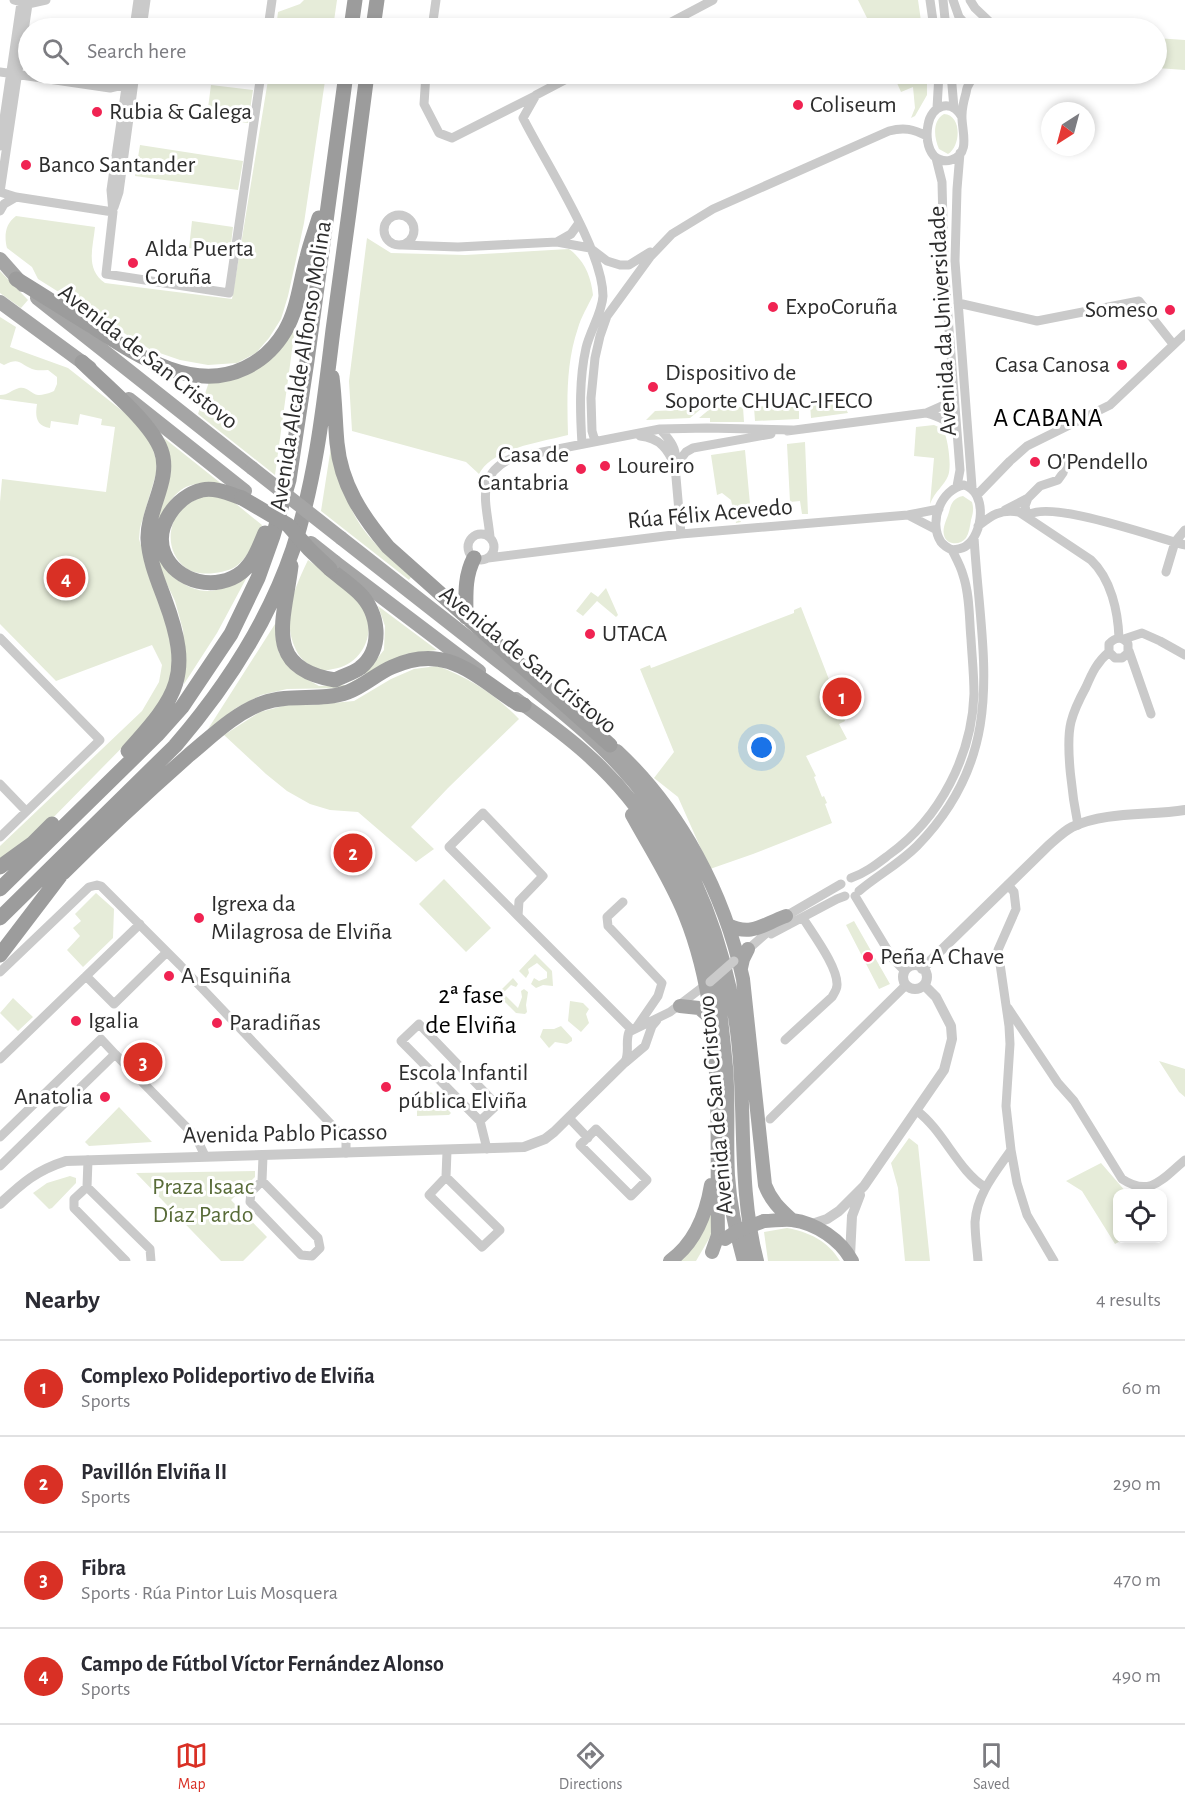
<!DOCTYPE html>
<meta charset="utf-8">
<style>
:root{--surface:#fff;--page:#f7f7f7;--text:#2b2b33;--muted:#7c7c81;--line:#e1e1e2;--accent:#d93025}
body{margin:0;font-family:"Alegreya Sans",sans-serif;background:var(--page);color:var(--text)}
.controls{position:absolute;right:18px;bottom:18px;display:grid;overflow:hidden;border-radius:12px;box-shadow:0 3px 9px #0003}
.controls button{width:54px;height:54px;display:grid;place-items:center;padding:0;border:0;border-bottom:2px solid var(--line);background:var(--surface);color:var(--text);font:30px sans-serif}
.compass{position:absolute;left:1041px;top:102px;width:54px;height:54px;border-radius:50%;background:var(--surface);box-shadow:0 3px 9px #0003;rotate:216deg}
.you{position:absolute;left:762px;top:748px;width:21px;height:21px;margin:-15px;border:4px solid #fff;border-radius:50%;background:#1a73e8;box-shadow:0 0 0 9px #1a73e833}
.badge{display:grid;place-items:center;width:39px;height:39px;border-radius:50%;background:var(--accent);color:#fff;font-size:20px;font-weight:700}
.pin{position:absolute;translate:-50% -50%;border:3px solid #fff;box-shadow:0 2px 6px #0006}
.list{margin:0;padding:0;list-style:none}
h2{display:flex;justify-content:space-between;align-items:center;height:78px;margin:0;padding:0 24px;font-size:26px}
h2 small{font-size:20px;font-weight:400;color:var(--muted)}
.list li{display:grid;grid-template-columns:39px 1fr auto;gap:18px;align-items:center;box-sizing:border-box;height:96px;padding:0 24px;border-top:2px solid var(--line)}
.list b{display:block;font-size:22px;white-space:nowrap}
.list p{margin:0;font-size:20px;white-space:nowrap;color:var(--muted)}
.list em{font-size:20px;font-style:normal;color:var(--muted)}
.icon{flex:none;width:33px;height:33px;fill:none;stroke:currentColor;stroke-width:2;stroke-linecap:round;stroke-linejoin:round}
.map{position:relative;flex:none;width:1185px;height:1261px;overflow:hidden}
.search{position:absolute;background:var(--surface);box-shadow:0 3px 9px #0003;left:18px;right:18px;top:18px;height:66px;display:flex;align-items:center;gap:15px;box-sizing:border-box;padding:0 21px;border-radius:33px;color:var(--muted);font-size:22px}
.sheet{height:462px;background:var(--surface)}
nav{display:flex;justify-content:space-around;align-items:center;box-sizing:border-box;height:84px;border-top:2px solid var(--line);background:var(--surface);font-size:16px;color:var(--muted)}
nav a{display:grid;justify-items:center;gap:3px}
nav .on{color:var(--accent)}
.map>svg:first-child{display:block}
.green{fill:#e6ecd9}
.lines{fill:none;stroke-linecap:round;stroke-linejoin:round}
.minor{stroke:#cacaca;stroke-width:9}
.tertiary{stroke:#cacaca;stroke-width:10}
.primary{stroke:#a5a5a5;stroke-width:14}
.trunk{stroke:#9c9c9c;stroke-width:15}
.minor-bridge{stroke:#cacaca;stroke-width:9}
.primary-bridge{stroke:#a5a5a5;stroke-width:14}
.trunk-bridge{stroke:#9c9c9c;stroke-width:15}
.poi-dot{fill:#f02352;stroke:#fff;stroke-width:2}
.labels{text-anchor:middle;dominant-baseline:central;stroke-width:6;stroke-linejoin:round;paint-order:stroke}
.poi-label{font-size:24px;fill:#2d2d2d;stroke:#fff;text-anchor:start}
.street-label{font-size:24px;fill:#2d2d2d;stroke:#fff}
.park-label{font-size:24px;fill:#586b38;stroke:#fff}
.neighbourhood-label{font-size:26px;fill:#000;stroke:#fff}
</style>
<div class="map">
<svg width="1185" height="1261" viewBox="0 0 1185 1261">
<rect width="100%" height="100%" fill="#fff"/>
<path class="green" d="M304,0H337L333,28H276L278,12L300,4Z
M858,0H918L922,28H872Z
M1156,38L1185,40V70L1157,68Z
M269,74H326L304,223L288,296L281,319L269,338L256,353L237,363L208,365L180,360L151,350L38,279L32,267L7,248C4,236 5,224 16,216L95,227C93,248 85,269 105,283L232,299Z
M893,74H927V95L915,116L911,118L915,108L913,87L901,92Z
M211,85L253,90L248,123L223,120L224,110L208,108Z
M944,114C962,115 961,146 948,154L939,149C934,137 932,121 944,114Z
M140,145L243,161L238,190L135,176Z
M192,221L233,227L230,254L189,248Z
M367,238L391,253L465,255L569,249C584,260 591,276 593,295C588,306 581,317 578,328C566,363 567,399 568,435C542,442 492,448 479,474L466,462L352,431L349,381Z
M0,271L28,300L21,308L0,293Z
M0,317L16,327L10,347L68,368L139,424L149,438L157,462L156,474L140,528L139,539L150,575L165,610L175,674L155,714L42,829L0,859V846L142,711L159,682L162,665L152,645L56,681L0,624V502L2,479L106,492L115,427L101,425L102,419L80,414L78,425L51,421L50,428C36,426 35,416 37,404L0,399V395C9,395 11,390 19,388C27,386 31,394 38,395C43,395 50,393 54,391L57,384V377L48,370C43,370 37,371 32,369C19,364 20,357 4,365L0,363Z
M296,321L275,475L198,414L209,382L236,376Z
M843,403L848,413L811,418L810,404Z
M799,404V419L755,421L754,407Z
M743,407L744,422H710V418H699L711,408Z
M701,409L690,418L646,420L655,411Z
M934,425L943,429C948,438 952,467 948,476C944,486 935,491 930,504L934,458L914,456L916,427Z
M164,438L223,485C186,480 178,487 159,518L173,577C202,598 217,593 247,577L217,633L184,684L185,656L183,630L175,601L155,559V516L170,458Z
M805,442L808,514H802L800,501L790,502L787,444Z
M331,447C338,472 344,496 356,518C369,541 392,560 411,577L409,580L321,511Z
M745,450L750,504L740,505L741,522L736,523L731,500L722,493L717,495L711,455Z
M208,493L230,499L262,525C257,537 247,560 235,567C223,574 197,577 186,568C166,553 166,525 183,507C190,502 200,498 208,493Z
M963,496L972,502C974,509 973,513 971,520C970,526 969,533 966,538C960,546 946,545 944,535C942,528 947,519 949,512C951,504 953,498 963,496Z
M308,560C322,570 357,593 364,607C377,633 362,665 333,669C329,670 323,671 320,670C310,667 300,659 296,650C281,619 294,589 308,560Z
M606,588L618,615L616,617L597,601L583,616L576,611L591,592L598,597Z
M378,606L437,650L406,654L345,688L287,689L261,695L236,708L208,729L275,624L279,653L294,672L319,686L346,685L364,675L384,650L385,626Z
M801,607L845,721L839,724L847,739L806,756L816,776L814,777L822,797L824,796L827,803L825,804L832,823L753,854L710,869L678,797L654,778L674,752L640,669L650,665L651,668L654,667L794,613V610Z
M437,666C468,677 496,695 519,719L448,788L411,827L434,849L416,862L358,812L330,810L310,804L287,791L266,774L224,735L260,712L287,705H311L354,701L391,679L414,669Z
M444,879L491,928L466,952L419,904Z
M96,893L114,909L113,938L83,967L67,950L80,936L73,928L81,921L75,914Z
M854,921L890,984L879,989L846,925Z
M535,954L552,971L553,986L543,985L536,988L531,984L534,978L539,981L547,978V972L537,963L528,969L529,973L526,978L519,971Z
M513,978L518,984L516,987L511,985L503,993L518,1008L522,997L521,991L524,989L528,992L526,1005L527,1012L525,1014L516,1013L497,994Z
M13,998L33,1017L18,1031L0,1013Z
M570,1001L583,1003L589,1009L586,1014L589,1023L581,1032L568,1021Z
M561,1026L572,1038V1041L567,1044L555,1042L549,1048L540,1037L543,1029H554Z
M1159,1061L1185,1069V1097L1179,1092Z
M431,1092L451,1113L449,1115L417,1116V1109Z
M119,1107L152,1142L89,1146L85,1142Z
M909,1138L918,1145L930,1261H905L898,1188L891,1163Z
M1101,1163L1127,1193L1118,1194V1238L1124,1239L1115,1244L1082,1191L1066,1181Z
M255,1171V1177L231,1200L267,1237L243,1261H221L136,1173Z
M70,1176L76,1178V1183L52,1208L49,1209L33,1193L47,1183Z
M710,1210L715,1225L710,1237L696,1261H673Z
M787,1228C809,1232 828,1241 840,1261H768L764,1232Z"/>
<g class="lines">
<path class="minor" d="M14,0L28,4L46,0
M930,0L934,28
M943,0L946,28
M953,0L959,17L969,28
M970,0L975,8L995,27
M134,28L138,0
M142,28L146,0
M268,28L272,0
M432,28L436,0
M660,28L713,0
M977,28L983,26L995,27
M0,72L110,88L131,83
M128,74L111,190L113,212L106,274L229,293L261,74
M426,74L424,104L439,133L452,138L535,96
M576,74L536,95L523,118C545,162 603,250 603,296C602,313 590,331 586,348C579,379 580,412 582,444
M951,74L954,108
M937,108L939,74
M962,117C951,98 931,105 928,125C926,135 927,148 934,156C939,160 945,162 951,160C972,154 961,129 962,115C962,108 964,100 966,93C967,84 972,79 978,74
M0,146L21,3
M960,153L957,189L955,261L972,487
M936,158L942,182L944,265L960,470L957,486
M0,192L28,4
M0,192L16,197L113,212
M114,207L119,192L135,74
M0,211L4,204L16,197
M384 230a15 15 0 1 1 30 0a15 15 0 1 1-30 0Z
M557,242L590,248L607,261L620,265H629L650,252
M402,245L458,247L557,242L571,234L579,223
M958,303L1037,321L1139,301L1173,344
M926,413C940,417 948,420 956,432
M660,429C670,440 678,449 675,464
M787,431L926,413L944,405L953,394
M640,436C660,438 668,449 675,466L681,534
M595,441L592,431L591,398L595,358L600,336L607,316L650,257L672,234L713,209L889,131C904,127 913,129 927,136
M675,466L686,452L693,448L771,434
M964,485C988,492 983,535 966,546C963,549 957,549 952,550C948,548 944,546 941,542C928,522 941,489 964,485Z
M978,494L1010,461L1027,446L1110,405L1185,334
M1028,498L1025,506L1027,516C1047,498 1157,538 1185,545
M1005,510L1028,498L1040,486L1058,480L1063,473L1065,465
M910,516L935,529
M978,526C992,515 1000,509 1019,512L1091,560C1111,579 1118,611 1119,638
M468 547a13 13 0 1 1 26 0a13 13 0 1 1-26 0Z
M490,537C487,504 474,475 512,458L660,429L707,428L792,430
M488,558L681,534L908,515L939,509
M1166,572L1175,542L1185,530
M0,638L100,740L0,837
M1124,639L1142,633L1160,641L1185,655
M1129,651L1151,714
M0,784L26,811
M483,813L543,876L519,901L518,916L449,847Z
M1078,825C1073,800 1065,746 1071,722C1074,710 1080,698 1086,687C1092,673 1097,662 1109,652V644C1115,637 1123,636 1128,644V653L1122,658H1115L1109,652
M851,878C866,873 878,863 890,854C940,818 972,755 974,694C974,675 972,657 971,639C969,618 970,595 963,575C961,567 956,558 952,550
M1008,885L1014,892L1016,909L998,950L1009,1026L1010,1044L1006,1106L1011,1150L1017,1183L1027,1215L1054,1261
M859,891C878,875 899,864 917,846C1010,751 981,656 974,537
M855,896L893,959L905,971
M623,902L607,917L608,926L662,983L658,996L636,1028
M518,916L632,1030
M771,934L837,899L845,896
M745,952L786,916L841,884
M0,972L89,887L97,885L101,886L180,965L346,1140V1153
M86,976L114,1004L167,952
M1008,1008L1058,1083L1074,1101L1122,1179C1151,1198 1163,1178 1185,1160
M785,1040L832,997C834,993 837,990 837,985C838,967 812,933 803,918
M115,1054L196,1137L205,1156
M0,1059L140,924
M625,1062C630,1052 625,1042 629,1032L670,1012L708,983
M626,1062L645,1046L652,1026L657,1020
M917,1111C943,1130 959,1172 985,1187
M569,1118L588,1138
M770,1119L906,985
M480,1121L497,1105L419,1024L401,1041L480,1121L487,1149
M596,1129L647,1180L631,1196L580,1145Z
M0,1137L101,1039L115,1054L0,1166
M446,1177L500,1230L482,1247L429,1195Z
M446,1177L447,1151
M262,1181L318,1238L320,1248L312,1256L301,1255L250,1202L251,1192Z
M262,1181L263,1156
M87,1187L88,1160
M126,1261L74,1208V1199L87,1187L150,1249L151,1261
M978,1261C977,1248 975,1235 975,1222C977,1194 995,1173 1011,1150"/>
<path class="tertiary" d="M903 977a12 12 0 1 1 24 0a12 12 0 1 1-24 0Z
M922,969L1049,845C1056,839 1064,831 1072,827C1106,811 1149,816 1185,810
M0,1204C22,1183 37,1170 66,1161L524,1147L545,1139L554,1132L625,1062
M809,1225L827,1219L839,1211L864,1186L944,1070L952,1039L951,1026L936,997L924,985
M850,1256L852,1216L860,1195"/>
<path class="primary" d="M0,259L23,285
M37,298L252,468
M0,302L90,368
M129,399L245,491
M341,538C393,579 446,620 498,661C553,704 613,749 653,807C696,871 723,941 735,1017C748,1098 736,1181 757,1261
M335,562L479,671
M516,699C541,718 568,736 591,758C644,806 684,873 706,941C718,982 722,1025 726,1067C729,1103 726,1140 728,1176C730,1205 736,1233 744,1261
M617,751C681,811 724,893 743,979L765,1185C771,1201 780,1209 792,1220
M632,815C650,848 671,880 685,915C726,1016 716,1129 718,1235L712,1252
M728,925C752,937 763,924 786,916
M741,968L743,959L748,949
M680,1006L699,1008L712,1019
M764,1221C773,1221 783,1219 792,1220C816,1223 841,1240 852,1261
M670,1261C695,1243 706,1215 711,1185"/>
<path class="trunk" d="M351,28L355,0
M373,28L377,0
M16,279C41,294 65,310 90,325C134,353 191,394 245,368C262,360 275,348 285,331C298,309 300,282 307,257C310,244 315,231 319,218
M82,362C104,384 151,422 161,450C172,479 147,509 148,539C149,560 158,581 165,600C193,675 178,696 128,751
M332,377C335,400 335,421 337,443C341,485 362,516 388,547L610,745
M242,498C230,494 215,487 202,490C176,496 154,527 164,553C176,583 217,592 242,572C254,562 259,547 265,533
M291,566C285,618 261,668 335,680C343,676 353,673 360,668C384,649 379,612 359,593C350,584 339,577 330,569
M466,617C466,597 464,577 474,558
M33,843L52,824
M0,867L40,838
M63,873C104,832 146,793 189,755C212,736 235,713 263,703C291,693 321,702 348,692C364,686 376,674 392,667C446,642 475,676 518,704L524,705
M0,889L157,735L182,707L231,634L258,578L273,536L289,480L307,361L346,74
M0,918L175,746C225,688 268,623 293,549C316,479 324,403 333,330C345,245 356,159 367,74
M0,955L67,867"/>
<path class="minor-bridge" d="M710,982L734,961"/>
<path class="primary-bridge" d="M252,468L341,538
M311,543L335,562
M725,1239L737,1231L764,1221"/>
<path class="trunk-bridge" d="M242,498L288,525L309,549L330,569"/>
</g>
<g class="poi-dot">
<circle cx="798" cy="105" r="6"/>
<circle cx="97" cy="112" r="6"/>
<circle cx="26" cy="165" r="6"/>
<circle cx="133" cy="263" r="6"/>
<circle cx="773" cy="307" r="6"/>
<circle cx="1170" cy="310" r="6"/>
<circle cx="1122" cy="365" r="6"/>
<circle cx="653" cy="387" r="6"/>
<circle cx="1035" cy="462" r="6"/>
<circle cx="605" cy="466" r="6"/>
<circle cx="581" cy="469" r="6"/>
<circle cx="590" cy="634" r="6"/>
<circle cx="199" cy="918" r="6"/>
<circle cx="868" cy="957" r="6"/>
<circle cx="169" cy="976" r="6"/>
<circle cx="76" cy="1021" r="6"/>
<circle cx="217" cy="1023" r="6"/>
<circle cx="386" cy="1087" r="6"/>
<circle cx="105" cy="1097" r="6"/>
</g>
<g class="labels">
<g class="poi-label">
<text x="810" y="105">Coliseum</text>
<text x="109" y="112">Rubia &amp; Galega</text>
<text x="38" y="165">Banco Santander</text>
<text x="145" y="249">Alda Puerta<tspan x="145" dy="28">Coruña</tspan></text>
<text x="785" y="307">ExpoCoruña</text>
<text x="1158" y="310" text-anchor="end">Someso</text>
<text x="1110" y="365" text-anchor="end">Casa Canosa</text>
<text x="665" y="373">Dispositivo de<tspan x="665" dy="28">Soporte CHUAC-IFECO</tspan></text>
<text x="569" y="455" text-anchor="end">Casa de<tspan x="569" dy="28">Cantabria</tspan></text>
<text x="1047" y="462">O'Pendello</text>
<text x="617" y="466">Loureiro</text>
<text x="602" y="634">UTACA</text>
<text x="211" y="904">Igrexa da<tspan x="211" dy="28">Milagrosa de Elviña</tspan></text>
<text x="880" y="957">Peña A Chave</text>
<text x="181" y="976">A Esquiniña</text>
<text x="88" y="1021">Igalia</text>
<text x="229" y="1023">Paradiñas</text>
<text x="398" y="1073">Escola Infantil<tspan x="398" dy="28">pública Elviña</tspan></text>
<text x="93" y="1097" text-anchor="end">Anatolia</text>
</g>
<g class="street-label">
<text transform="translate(943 321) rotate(-93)">Avenida da Universidade</text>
<text transform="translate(148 357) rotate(38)">Avenida de San Cristovo</text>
<text transform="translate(301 366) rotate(-81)">Avenida Alcalde Alfonso Molina</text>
<text transform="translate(710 514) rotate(-5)">Rúa Félix Acevedo</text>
<text transform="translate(528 660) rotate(39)">Avenida de San Cristovo</text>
<text transform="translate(716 1105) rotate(-95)">Avenida de San Cristovo</text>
<text transform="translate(285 1134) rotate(-1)">Avenida Pablo Picasso</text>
</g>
<g class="park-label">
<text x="203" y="1187">Praza Isaac<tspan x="203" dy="28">Díaz Pardo</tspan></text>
</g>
<g class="neighbourhood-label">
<text x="1048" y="418">A CABANA</text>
<text x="471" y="995">2ª fase<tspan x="471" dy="30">de Elviña</tspan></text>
</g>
</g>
</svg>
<div class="controls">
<button><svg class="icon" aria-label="locate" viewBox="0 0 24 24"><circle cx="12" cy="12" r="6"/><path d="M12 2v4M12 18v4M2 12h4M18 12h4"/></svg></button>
</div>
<svg class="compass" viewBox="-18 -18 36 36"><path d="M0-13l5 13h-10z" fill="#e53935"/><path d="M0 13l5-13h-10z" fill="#7c7c81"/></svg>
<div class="you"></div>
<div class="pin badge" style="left:842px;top:697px">1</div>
<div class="pin badge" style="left:353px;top:853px">2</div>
<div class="pin badge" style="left:143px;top:1062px">3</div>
<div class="pin badge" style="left:66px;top:578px">4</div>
<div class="search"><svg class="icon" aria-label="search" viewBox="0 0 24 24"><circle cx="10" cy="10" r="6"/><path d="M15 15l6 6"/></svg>Search here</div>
</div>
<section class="sheet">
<h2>Nearby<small>4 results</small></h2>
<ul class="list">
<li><span class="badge">1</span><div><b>Complexo Polideportivo de Elviña</b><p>Sports</p></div><em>60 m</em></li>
<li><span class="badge">2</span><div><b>Pavillón Elviña II</b><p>Sports</p></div><em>290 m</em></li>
<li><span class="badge">3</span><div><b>Fibra</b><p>Sports · Rúa Pintor Luis Mosquera</p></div><em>470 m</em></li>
<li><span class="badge">4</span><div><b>Campo de Fútbol Víctor Fernández Alonso</b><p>Sports</p></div><em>490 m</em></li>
</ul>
</section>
<nav>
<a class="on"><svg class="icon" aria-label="map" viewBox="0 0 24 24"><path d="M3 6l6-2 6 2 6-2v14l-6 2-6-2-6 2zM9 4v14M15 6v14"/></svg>Map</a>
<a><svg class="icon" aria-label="directions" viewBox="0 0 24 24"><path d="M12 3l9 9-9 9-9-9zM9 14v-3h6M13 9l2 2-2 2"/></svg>Directions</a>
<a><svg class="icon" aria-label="saved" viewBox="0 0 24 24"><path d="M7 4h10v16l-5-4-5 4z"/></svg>Saved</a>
</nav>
